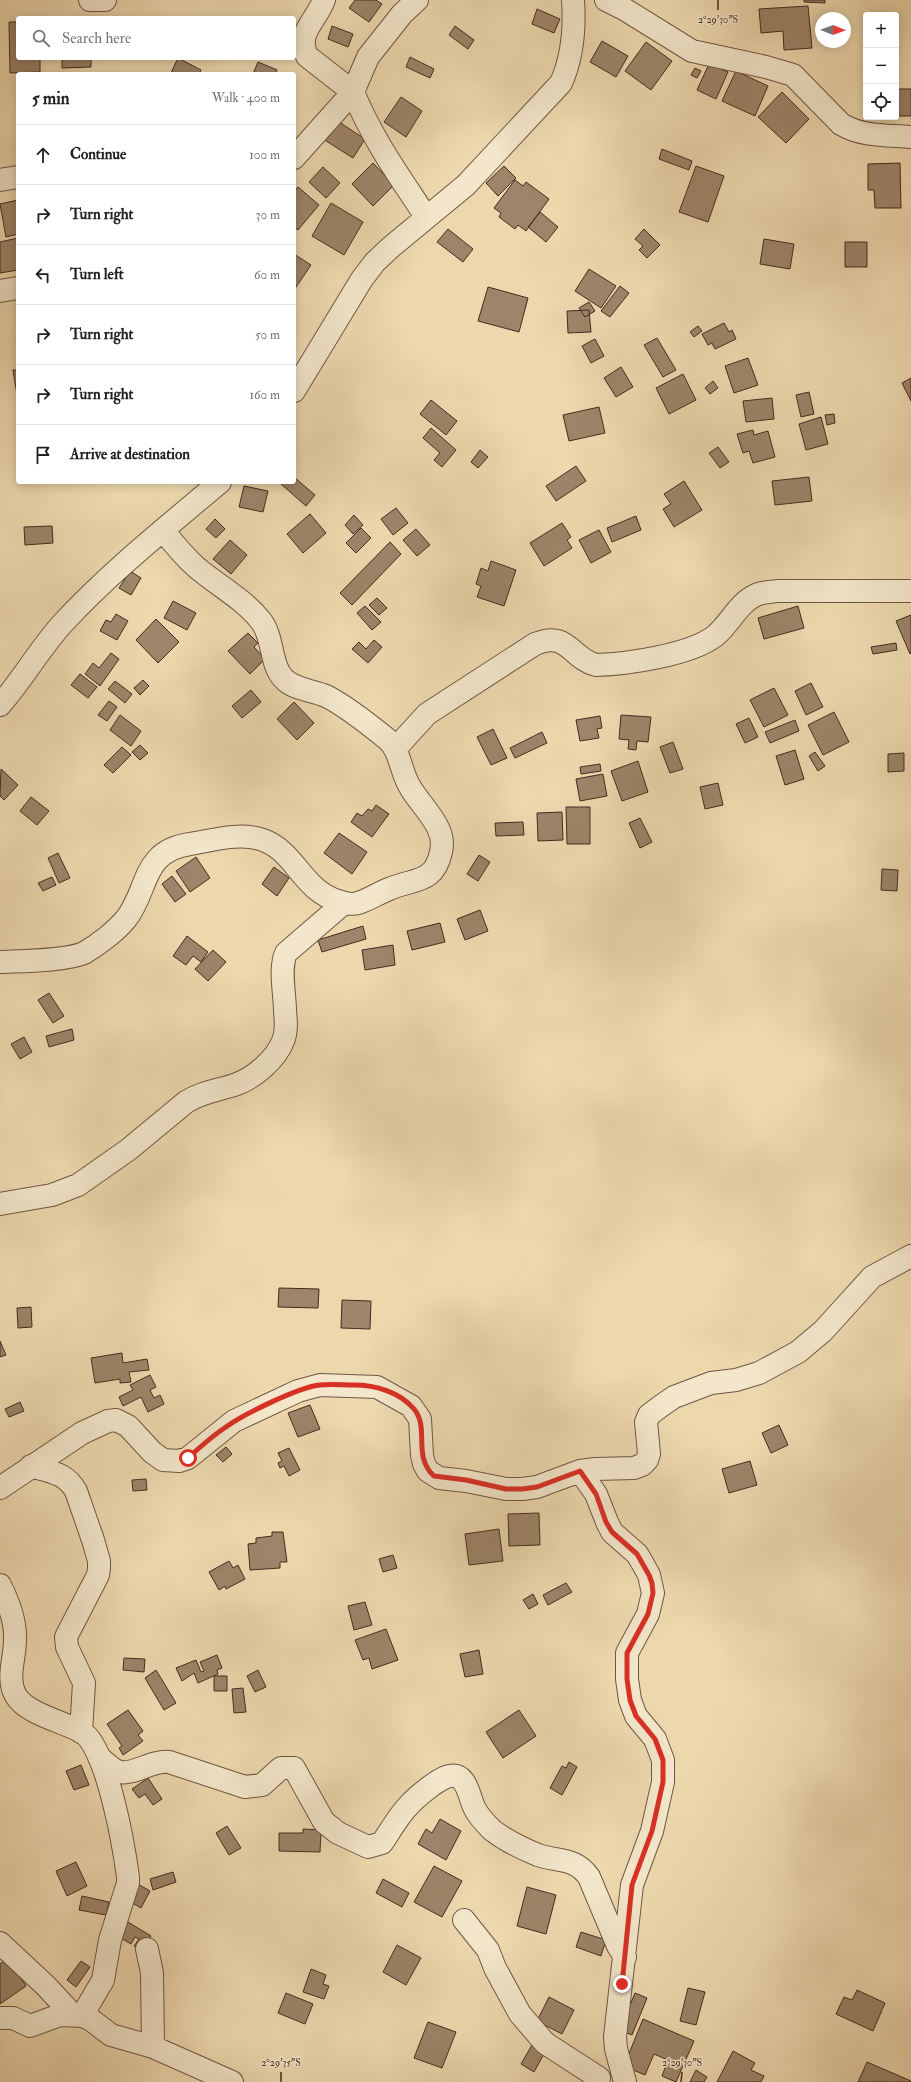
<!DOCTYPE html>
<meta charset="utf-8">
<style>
:root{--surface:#fff;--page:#f6f6f6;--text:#202124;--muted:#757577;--line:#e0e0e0}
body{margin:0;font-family:"IM FELL Double Pica",serif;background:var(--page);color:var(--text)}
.controls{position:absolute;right:12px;top:12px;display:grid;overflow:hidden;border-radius:4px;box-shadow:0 2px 10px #0003}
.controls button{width:36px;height:36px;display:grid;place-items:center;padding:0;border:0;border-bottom:1px solid var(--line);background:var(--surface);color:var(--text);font:20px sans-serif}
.compass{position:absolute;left:815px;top:12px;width:36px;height:36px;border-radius:50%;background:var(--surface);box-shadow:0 2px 10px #0003;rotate:91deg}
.stop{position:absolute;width:12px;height:12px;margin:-9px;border:3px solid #d93025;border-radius:50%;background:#fff}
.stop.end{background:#d93025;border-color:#fff;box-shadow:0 1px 4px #0008}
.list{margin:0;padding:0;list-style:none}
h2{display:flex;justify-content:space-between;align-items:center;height:52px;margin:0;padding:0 16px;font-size:17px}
h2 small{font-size:13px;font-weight:400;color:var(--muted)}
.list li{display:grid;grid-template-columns:26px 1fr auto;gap:12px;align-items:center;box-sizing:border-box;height:60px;padding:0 16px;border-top:1px solid var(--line)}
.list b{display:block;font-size:15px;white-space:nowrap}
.list em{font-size:13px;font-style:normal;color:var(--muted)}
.icon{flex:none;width:22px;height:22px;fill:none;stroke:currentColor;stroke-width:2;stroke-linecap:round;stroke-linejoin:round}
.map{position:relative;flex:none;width:911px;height:2082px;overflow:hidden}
.search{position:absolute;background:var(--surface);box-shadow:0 2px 10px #0003;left:16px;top:16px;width:280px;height:44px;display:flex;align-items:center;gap:10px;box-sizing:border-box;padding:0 14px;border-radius:4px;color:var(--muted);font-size:15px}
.panel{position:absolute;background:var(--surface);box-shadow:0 2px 10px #0003;left:16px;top:72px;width:280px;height:412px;border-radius:4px}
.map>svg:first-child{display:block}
.building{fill:#9c8569;stroke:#452b1e}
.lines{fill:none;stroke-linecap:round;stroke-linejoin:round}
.minor-casing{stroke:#6f5642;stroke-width:24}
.minor{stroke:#f3e6ca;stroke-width:22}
.route{stroke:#d93025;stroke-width:5}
.ticks{fill:none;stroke:#452b1e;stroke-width:1.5}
.ticks-label{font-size:10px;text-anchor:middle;fill:#452b1e;stroke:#f3e6ca;stroke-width:3;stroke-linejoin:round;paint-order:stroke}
</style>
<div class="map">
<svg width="911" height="2082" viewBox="0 0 911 2082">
<rect width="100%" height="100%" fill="#edd8ae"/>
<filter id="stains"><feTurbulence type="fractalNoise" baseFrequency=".005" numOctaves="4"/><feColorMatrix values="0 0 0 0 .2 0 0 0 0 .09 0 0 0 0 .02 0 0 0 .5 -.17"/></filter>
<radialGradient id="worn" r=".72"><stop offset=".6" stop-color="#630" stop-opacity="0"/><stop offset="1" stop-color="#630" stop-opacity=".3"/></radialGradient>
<path class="building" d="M355,0H376L382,4L369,22L349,8Z
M804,0H825V3L804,2Z
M808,6L812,48L784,50L783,31L761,33L759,9Z
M537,9L560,19L554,33L532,24Z
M9,22H18V58H40V72L10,73Z
M332,26L353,34L348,47L328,39Z
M455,26L474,40L468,49L449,35Z
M602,41L628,56L616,77L590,62Z
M646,42L672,61L651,90L625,71Z
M410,57L434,69L430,78L406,67Z
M62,58H91V67L62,68Z
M178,58L201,70L199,74L171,73Z
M258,62L277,70L275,74H253Z
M709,64L728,72L716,99L697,90Z
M695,68L701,71L697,78L691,75Z
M736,71L768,86L755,116L722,101Z
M896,89H911V116H897Z
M782,92L809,119L786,143L758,117Z
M401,97L422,111L406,137L384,122Z
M336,120L365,139L353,158L323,139Z
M662,149L692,161L689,170L659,159Z
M373,163L394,185L373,206L352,184Z
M900,163L901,208H875L874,190H868V164Z
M504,166L516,178L498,196L486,183Z
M696,166L724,176L708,222L679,212Z
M323,167L340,183L326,198L309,182Z
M515,180L523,186L526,182L549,199L526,231L518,225L515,229L499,217L501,213L494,208Z
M298,187L319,205L298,230L294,227V192Z
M18,200V234L6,237L0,204Z
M331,203L363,222L344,255L312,236Z
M540,212L558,227L546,242L528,227Z
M448,229L473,249L463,262L437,242Z
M644,229L660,245L647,258L639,250L643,246L635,239Z
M18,238V270L0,273V242Z
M764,239L794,244L790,269L760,264Z
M845,242H867V267H845Z
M294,254L311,265L294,290Z
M589,269L616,286L601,308L575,291Z
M620,286L629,293L610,317L601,311Z
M488,287L528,298L519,332L478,321Z
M589,302L595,311L585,317L579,308Z
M589,310L591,332L568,333L567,311Z
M724,323L729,332L732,330L736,339L715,349L712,343L708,345L702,334Z
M698,326L702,331L694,337L690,332Z
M657,338L676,370L663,377L644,345Z
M595,339L604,356L591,363L582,346Z
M748,358L758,385L734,393L725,366Z
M621,367L633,387L616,397L604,378Z
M13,370H18V394L17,395Z
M683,374L696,400L669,414L656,388Z
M911,378V401L902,383Z
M713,381L718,388L710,394L705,388Z
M809,392L814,414L801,417L796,395Z
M772,398L774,419L746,422L743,401Z
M431,400L457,421L446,435L420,414Z
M599,407L605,433L569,441L563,415Z
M834,414L835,423L827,425L825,415Z
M821,417L828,444L806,450L799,424Z
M431,428L456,450L442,467L434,460L440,453L423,438Z
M753,430L754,435L768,431L775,457L753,463L749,451L743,453L737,434Z
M718,447L729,462L720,468L709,453Z
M480,450L488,457L478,468L471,462Z
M576,466L586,481L556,501L546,486Z
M294,477L315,495L306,506L281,484L282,482H294Z
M809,477L812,501L775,505L772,481Z
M684,481L702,510L674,527L663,509L671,504L664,494Z
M244,486L268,491L263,512L239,507Z
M396,508L408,523L393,535L381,519Z
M310,514L326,533L303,553L287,534Z
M354,515L363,525L353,534L345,525Z
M636,516L641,530L612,542L607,528Z
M215,519L225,529L216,538L206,529Z
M562,523L571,537L567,540L572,548L544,566L530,543Z
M52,526L53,543L25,545L24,527Z
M361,528L371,538L356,553L346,543Z
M416,529L430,545L417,556L403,540Z
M599,530L611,552L591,563L579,540Z
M230,540L247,555L231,574L213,559Z
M390,542L401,554L352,605L340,593Z
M491,561L516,570L504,606L477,597L481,586L476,584L481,568L488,571Z
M130,571L141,578L131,595L119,588Z
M377,598L387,608L379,615L369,605Z
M173,601L196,613L187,630L164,618Z
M365,606L381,622L372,630L357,613Z
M798,606L804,628L764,639L758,618Z
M116,614L128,621L117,640L100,631L106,620L111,622Z
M911,615V653L910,654L896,621Z
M156,619L179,642L158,663L136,640Z
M248,633L258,643L254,647L265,659L250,674L228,651Z
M374,640L382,647L368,663L352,649L359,642L366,649Z
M896,643L897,650L873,654L871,647Z
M111,653L119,659L100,686L85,674L93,663L99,668Z
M80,674L97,687L88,698L71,685Z
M143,680L149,686L140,695L134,688Z
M115,681L132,694L125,703L108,689Z
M811,683L823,707L806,715L795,691Z
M774,688L788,715L764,727L750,700Z
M251,690L261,702L242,718L232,706Z
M109,701L117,707L107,721L98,715Z
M294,702L314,723L297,740L277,719Z
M834,712L849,742L823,755L808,725Z
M120,715L141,731L131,746L110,730Z
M621,715L651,717L648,742L637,741L636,750L628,749L629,740L619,739Z
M600,716L602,728L597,729L599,738L580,741L576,720Z
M749,718L758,737L745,743L736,724Z
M795,720L799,731L770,743L765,732Z
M493,729L507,758L491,765L477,737Z
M542,732L547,743L515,758L510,748Z
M673,742L683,769L670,773L660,747Z
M140,745L148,753L140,760L132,752Z
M122,747L131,755L113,773L104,765Z
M795,750L804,779L785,785L776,756Z
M815,752L825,766L818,771L809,756Z
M904,753V771L888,772V754Z
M638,761L648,792L622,801L611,771Z
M600,764L601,771L581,774L580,767Z
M1,769L18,785L4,800L0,796Z
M603,774L607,796L580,801L576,779Z
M718,783L723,805L705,809L700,787Z
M31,797L49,811L37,825L20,811Z
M376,805L389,814L372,837L351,822L357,813L362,816L368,809L372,811Z
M566,807H590V844H567Z
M562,812L563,840L538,841L537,813Z
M640,818L652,842L640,848L629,823Z
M523,822L524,835L496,836L495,823Z
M339,833L367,852L352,874L324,853Z
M58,853L70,878L59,883L48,858Z
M479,855L490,862L478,881L467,874Z
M196,857L210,878L190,892L176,871Z
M274,867L289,878L277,896L262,884Z
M882,869L898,870L897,891L881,890Z
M172,876L186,894L175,902L162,884Z
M52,877L56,885L43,891L38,883Z
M480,910L488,931L465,940L457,919Z
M440,923L445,942L412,950L407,931Z
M363,926L366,939L322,952L318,940Z
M187,936L208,952L201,962L193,956L186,965L173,956Z
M393,945L395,965L365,970L362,950Z
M213,950L226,962L208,981L195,969Z
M49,993L64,1016L53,1023L38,1000Z
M72,1029L74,1040L49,1047L46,1036Z
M24,1037L32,1052L20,1059L11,1044Z
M279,1288L319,1289L318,1308L278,1307Z
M342,1300L371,1301L370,1329L341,1328Z
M31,1307L32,1327L18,1328L17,1308Z
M0,1341L6,1355L0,1357Z
M122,1353L123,1363L147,1359L149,1370L129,1372L131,1382L120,1383V1379L95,1383L91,1358Z
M150,1375L156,1387L150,1390L154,1398L160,1395L164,1404L148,1412L141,1397L123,1406L119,1397L133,1390L130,1385Z
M20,1402L24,1411L9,1417L5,1409Z
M310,1405L320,1429L298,1437L288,1413Z
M779,1425L788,1445L771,1453L762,1433Z
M226,1447L232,1454L223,1462L216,1455Z
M289,1448L300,1470L289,1476L284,1466L280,1468L278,1463L282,1461L278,1453Z
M750,1461L757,1485L729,1493L722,1469Z
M146,1479L147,1490L133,1491L132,1480Z
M539,1513L540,1545L509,1546L508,1514Z
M499,1529L503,1561L469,1565L465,1534Z
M272,1532H283L287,1562H280V1568L250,1570L248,1544L256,1543V1538L272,1536Z
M393,1555L397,1568L383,1572L379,1559Z
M229,1561L233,1568L238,1565L245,1579L226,1589L225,1586L219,1590L209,1572Z
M566,1583L572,1592L548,1605L543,1595Z
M533,1594L538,1604L529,1609L523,1600Z
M365,1602L372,1625L354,1630L348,1606Z
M386,1629L398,1660L372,1669L369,1658L363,1660L355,1640Z
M479,1650L483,1674L465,1677L460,1654Z
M217,1655L222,1668L217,1670L218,1674L198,1683L194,1673L182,1681L176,1668L196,1660L201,1672L204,1671L200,1662Z
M124,1658L145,1659L144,1672L123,1670Z
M156,1670L176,1703L164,1710L145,1678Z
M258,1670L266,1687L255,1692L247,1676Z
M214,1676H227V1691H214Z
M243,1688L246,1712L234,1713L232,1689Z
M128,1710L143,1731L138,1735L143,1741L123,1755L119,1748L122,1746L107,1724Z
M519,1710L536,1736L503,1758L486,1732Z
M569,1762L577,1767L562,1795L550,1788L562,1766L566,1768Z
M81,1765L89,1785L74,1790L66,1771Z
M148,1778L162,1799L153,1805L145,1794L139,1798L132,1789Z
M440,1819L461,1831L446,1860L418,1844L426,1829L432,1833Z
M227,1826L241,1848L229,1855L216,1833Z
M303,1829L321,1830L320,1852L279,1851V1833H303Z
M76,1862L87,1886L67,1896L56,1871Z
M434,1866L462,1881L442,1917L414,1902Z
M173,1872L176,1882L153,1890L150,1879Z
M383,1879L409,1893L402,1907L376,1893Z
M138,1884L150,1891L141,1908L129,1901Z
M527,1887L556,1895L546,1934L517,1926Z
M82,1896L109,1902L106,1915L79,1910Z
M128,1922L151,1936L142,1951L134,1946L139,1939L135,1937L131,1944L119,1937Z
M581,1932L606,1940L601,1956L576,1947Z
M397,1945L421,1958L406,1985L383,1972Z
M8,1958L26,1986L0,2004V1964Z
M81,1961L90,1967L76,1987L67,1980Z
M311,1969L326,1975L323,1984L329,1986L324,1999L303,1992Z
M688,1988L705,1992L696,2025L680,2021Z
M857,1990L885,2003L873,2031L836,2014L844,1997L852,2000Z
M286,1993L313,2004L305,2024L278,2013Z
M635,1993L647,1998L632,2035L620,2030Z
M549,1997L574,2010L562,2034L537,2021Z
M643,2019L694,2041L676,2082L662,2076L668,2060L654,2054L645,2075L624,2066Z
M428,2022L456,2032L442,2068L414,2058Z
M532,2045L545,2052L534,2072L521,2064Z
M733,2051L755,2063L751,2070L764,2076L761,2082H717Z
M867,2062L911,2081V2082H858Z
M696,2070L707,2077L704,2082H690Z"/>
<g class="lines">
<defs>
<path id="minor" d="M90,0H105
M417,0L402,14L368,57L353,92C373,140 398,174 426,217
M606,0L624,9L692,51L766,67L793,75L841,124C862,137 888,135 911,137
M294,158L353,92L307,56C296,33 316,21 324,0
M0,180L18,177
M0,291L18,288
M294,391L362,279L375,262L391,247L466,185L561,83C573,56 575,29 573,0
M0,705C23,679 40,648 63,623C111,571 167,527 220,482
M396,748L427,714L535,644C568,630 570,658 596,665C628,664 690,655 715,636C730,624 738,603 756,595C762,592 771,592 777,591H911
M0,962C21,961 66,961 84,953C98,945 116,931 126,919C149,890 141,851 190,844C213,840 241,832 263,840C295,851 302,890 338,901C344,903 352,905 358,903C368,900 379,893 389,889C415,878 434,884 441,852C443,843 442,836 438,828C431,813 418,801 410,787C400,771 401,751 387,739C371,726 344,705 326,696C312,690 296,690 285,680C270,667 274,637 261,621C244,599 217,585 196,567C184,556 173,543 163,530
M0,1204L52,1195L78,1185L128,1150L186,1102C201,1092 220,1090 237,1084C255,1077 276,1059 283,1041C287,1032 286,1021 285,1011C285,994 279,969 286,953L344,903
M31,1466C50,1472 65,1472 76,1491L93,1540L99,1561V1568L98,1575L66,1637L67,1647L84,1683L81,1732
M580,1471L596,1494L607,1522L612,1532L637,1554L643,1564L649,1575L653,1593L648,1614L627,1653V1679L630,1700L636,1716L655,1739L663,1760V1782L652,1831L632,1885L615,2037L616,2049L625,2082
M0,1488L82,1433L108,1421L116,1420L128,1426L152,1452L163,1460L179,1461L188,1458L234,1421L298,1391L320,1385L377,1387L411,1406L420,1419L422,1455L424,1464L428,1471L439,1478L466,1481L506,1489H522L537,1487L580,1471L595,1469L634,1468L642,1465L647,1460L649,1454L646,1422L649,1415L661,1406L674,1397L711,1383L736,1380L759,1373L798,1352L823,1331L872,1277L911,1256
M0,1585C8,1601 16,1622 15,1640C15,1659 6,1679 16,1696C27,1714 64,1722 82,1732C107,1747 124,1847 128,1877V1883L110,1940L103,1980L82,2016
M99,1757C105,1762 112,1770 120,1772C134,1775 152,1760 169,1762L245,1787L262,1785L281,1768H294L324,1822L338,1833L368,1847L382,1843C399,1817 405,1805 431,1786C437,1782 443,1777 450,1776C467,1772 469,1798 475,1809C479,1817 486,1824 492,1830C505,1840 523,1849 538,1855C558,1862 575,1857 589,1877L618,1946L625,1957
M464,1920L488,1950L495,1968L520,2014L545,2043L599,2078
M0,1943L46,1986L72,2014
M147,1949L152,1973L153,2047
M0,2018H13L30,2026L60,2015L82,2016L90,2019L111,2035L153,2047L232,2082"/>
</defs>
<use href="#minor" class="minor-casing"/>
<use href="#minor" class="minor"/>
</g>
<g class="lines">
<path class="route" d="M188,1458C200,1447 212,1436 226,1427C244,1414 299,1387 320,1385C331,1384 343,1385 354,1385C375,1385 400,1392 414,1409C430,1428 412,1456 434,1476L466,1480L506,1489H522L537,1487L580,1471L596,1494L606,1522L612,1532L637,1554L649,1575L652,1583L653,1593L648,1614L627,1653V1679L630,1700L636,1716L655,1739L663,1760V1782L652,1831L632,1885L622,1984"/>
</g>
<path class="ticks" d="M718,10V0M281,2082V2072M681,2082L682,2072"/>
<g class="ticks-label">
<text x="718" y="23">2°29'30"S</text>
<text x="281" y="2066">2°29'35"S</text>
<text x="682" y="2066">2°29'30"S</text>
</g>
<rect width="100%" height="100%" filter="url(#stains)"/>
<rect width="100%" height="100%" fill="url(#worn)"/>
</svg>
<div class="controls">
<button>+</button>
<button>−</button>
<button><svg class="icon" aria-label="locate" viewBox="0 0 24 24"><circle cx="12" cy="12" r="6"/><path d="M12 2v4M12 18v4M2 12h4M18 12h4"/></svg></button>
</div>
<svg class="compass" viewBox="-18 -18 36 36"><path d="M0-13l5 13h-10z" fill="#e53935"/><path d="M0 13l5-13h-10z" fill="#757577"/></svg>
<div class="stop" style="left:188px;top:1458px"></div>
<div class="stop end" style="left:622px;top:1984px"></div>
<div class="search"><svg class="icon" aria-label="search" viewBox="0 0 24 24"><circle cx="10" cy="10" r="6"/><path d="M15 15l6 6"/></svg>Search here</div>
<section class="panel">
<h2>5 min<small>Walk · 400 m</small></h2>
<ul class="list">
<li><svg class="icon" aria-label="ahead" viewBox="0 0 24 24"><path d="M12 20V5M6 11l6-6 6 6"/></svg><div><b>Continue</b></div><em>100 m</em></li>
<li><svg class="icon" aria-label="right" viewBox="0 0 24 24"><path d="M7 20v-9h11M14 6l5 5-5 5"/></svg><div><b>Turn right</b></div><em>30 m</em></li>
<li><svg class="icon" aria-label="left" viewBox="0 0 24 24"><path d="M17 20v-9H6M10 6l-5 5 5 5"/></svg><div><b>Turn left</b></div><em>60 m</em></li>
<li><svg class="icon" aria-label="right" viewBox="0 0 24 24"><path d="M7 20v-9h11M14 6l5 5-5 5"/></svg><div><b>Turn right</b></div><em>50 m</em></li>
<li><svg class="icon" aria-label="right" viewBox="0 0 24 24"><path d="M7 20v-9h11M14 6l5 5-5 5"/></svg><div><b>Turn right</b></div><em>160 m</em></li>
<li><svg class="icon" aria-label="arrive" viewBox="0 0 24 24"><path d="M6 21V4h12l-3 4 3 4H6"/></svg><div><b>Arrive at destination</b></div></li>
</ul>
</section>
</div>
